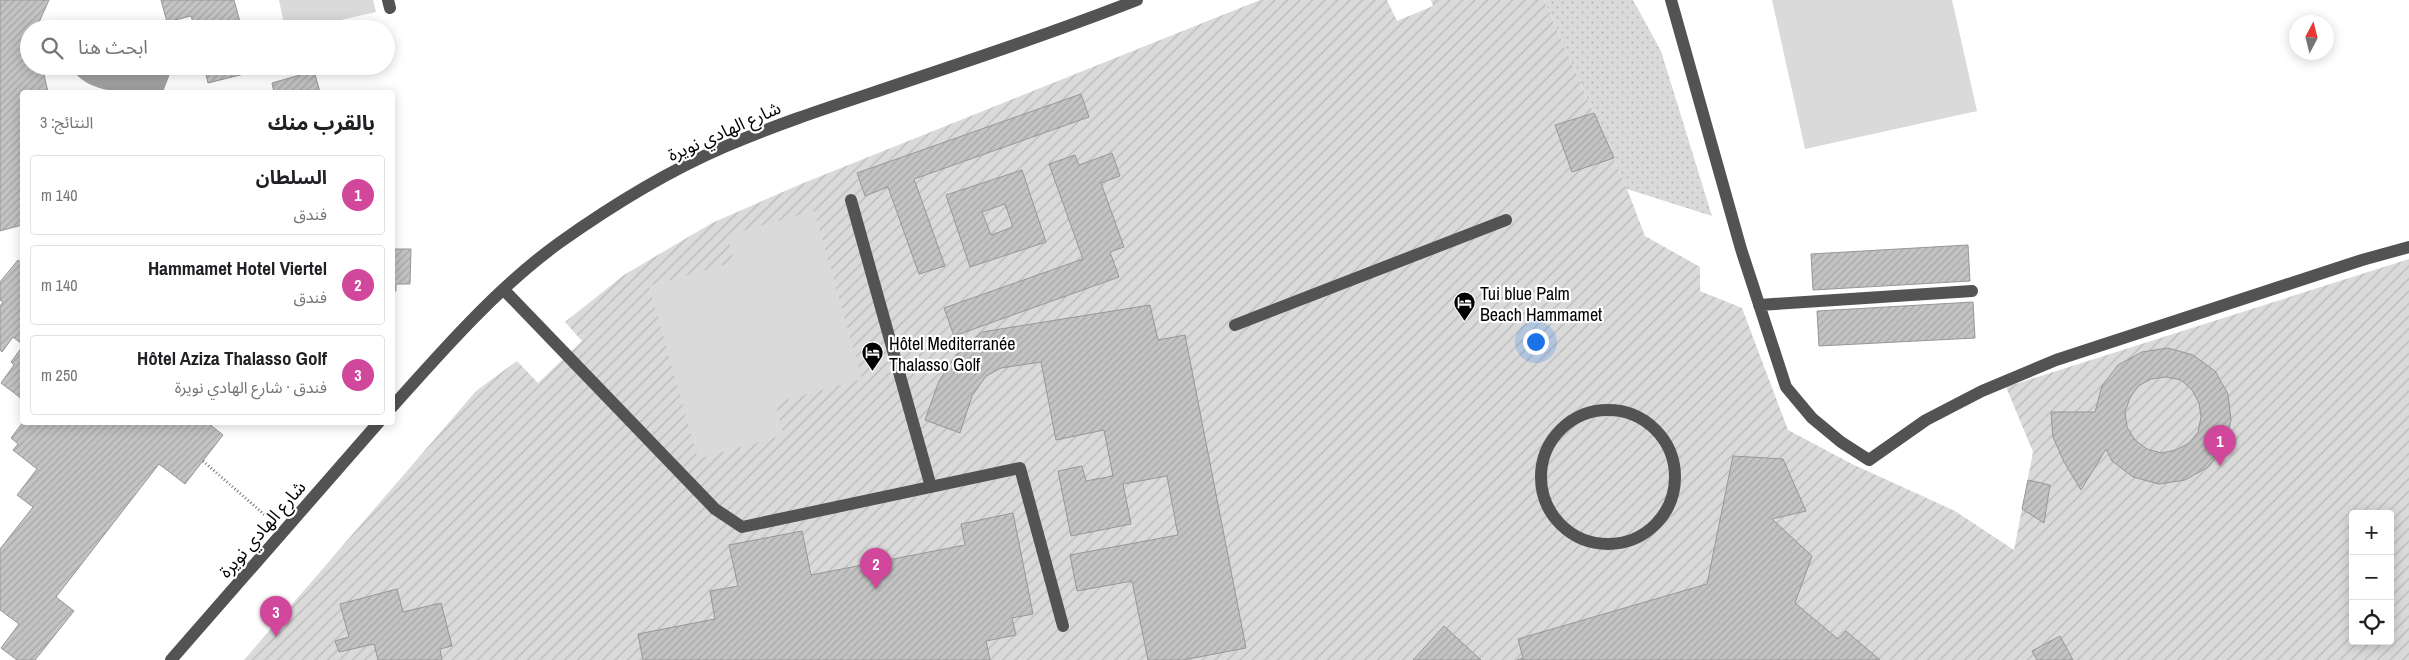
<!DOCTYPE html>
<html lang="ar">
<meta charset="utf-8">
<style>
:root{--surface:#fff;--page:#f6f6f6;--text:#202124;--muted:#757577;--line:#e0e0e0;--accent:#2563eb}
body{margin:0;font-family:"Archivo Narrow","Noto Sans Arabic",sans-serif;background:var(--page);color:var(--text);direction:rtl}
.controls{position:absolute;right:15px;bottom:15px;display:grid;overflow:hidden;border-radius:5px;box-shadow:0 2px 12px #0003}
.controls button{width:45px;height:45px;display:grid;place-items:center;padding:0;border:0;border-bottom:1px solid var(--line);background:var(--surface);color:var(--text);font:25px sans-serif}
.compass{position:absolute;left:2289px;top:15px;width:45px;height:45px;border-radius:50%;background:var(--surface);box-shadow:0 2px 12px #0003;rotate:7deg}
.you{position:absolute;left:1535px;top:341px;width:18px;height:18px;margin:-12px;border:4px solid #fff;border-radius:50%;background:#1a73e8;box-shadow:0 0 0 8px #1a73e833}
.badge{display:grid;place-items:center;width:32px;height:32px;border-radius:50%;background:var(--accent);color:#fff;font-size:16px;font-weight:700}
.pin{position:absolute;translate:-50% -41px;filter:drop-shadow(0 1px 2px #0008)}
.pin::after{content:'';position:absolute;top:26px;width:18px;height:15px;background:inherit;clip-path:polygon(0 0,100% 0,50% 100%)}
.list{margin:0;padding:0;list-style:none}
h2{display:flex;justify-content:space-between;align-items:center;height:65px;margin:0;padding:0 20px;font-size:21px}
h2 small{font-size:16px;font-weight:400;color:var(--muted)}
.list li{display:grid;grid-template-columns:32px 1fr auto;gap:15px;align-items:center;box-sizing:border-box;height:80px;margin:0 10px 10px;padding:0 10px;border:1px solid var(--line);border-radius:5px}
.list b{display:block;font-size:19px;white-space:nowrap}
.list p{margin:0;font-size:16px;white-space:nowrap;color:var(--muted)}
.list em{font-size:16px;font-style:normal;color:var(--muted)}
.icon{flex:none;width:28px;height:28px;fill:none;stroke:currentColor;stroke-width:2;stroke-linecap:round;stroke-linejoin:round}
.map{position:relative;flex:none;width:2409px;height:660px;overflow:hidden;direction:ltr}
.search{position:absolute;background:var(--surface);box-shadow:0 2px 12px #0003;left:20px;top:20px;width:375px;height:55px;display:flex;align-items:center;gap:12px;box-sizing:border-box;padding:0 18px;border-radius:28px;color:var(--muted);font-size:19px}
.panel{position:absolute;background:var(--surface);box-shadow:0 2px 12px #0003;left:20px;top:90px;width:375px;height:335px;border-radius:5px;direction:rtl}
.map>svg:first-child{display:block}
.grass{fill:url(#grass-dots)}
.garden{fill:url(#garden-furrows);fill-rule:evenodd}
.pitch{fill:#dadada}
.water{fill:#a1a1a1}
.building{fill:url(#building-hatch);stroke:#979797;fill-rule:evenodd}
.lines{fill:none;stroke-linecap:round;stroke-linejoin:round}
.path{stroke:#757575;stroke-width:3;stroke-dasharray:1 2.5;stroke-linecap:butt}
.minor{stroke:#535353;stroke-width:12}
.labels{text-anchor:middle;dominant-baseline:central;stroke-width:4.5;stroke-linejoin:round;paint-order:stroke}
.street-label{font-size:18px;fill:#000;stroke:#fff}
.poi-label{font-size:18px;fill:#000;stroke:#fff;text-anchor:start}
</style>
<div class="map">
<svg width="2409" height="660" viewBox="0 0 2409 660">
<defs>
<pattern id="grass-dots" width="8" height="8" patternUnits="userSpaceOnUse" patternTransform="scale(1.25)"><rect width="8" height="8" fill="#dadada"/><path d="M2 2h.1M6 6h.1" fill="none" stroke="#b9b9b9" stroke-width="1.8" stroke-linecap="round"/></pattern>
<pattern id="garden-furrows" width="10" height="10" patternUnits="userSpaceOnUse" patternTransform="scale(1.25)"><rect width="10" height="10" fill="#dadada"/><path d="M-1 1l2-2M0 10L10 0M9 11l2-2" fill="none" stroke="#b9b9b9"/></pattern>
<pattern id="building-hatch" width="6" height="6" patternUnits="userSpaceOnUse" patternTransform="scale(1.25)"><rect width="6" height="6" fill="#c3c3c3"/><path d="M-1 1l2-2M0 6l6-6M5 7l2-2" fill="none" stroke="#a6a6a6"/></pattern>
</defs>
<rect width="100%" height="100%" fill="#fff"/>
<path class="grass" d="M1544,0H1633L1661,51L1712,216L1627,189Z"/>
<path class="garden" d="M1260,0H1387L1397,21L1433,6L1431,0H1544L1627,189L1645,236L1700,267V291L1742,308L1788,430L1852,464L1955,511L2014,550L2033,452L2006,387L2409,259V660H244L476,391L517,361L538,383L582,341L565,322L624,275L712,223L801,184ZM2353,514H2390V641H2353Z"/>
<path class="pitch" d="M279,0H373L376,12L301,29H285Z
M1772,0H1952L1977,111L1805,149Z
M814,211L862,379L775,403L784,435L698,459L649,286L734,262L727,235Z"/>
<path class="water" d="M71,66H169L170,74L163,92C136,93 84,96 71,66Z"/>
<path class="building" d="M0,0H49L36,29H29V66H42L48,92H22V225L0,231Z
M161,0H234L242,29H195L191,16L167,22Z
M204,66H251L252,72L208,83Z
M314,71L320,92H274L272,83Z
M1081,94L1089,117L914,179L945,266L919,274L888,187L865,196L857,173Z
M1594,113L1614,158L1572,172L1555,125Z
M1112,153L1120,176L1101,183L1124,247L1110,252L1119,277L954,336L944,308L1083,259L1049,164L1075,155L1079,165Z
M1022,170L1046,242L970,267L946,195ZM1005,204L1013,227L991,235L982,212Z
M1968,245L1970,281L1813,290L1811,254Z
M392,249H411L410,284H396V291H392Z
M18,260L22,263V344L13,337L2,352L0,350V306L3,302L0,300V282Z
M1973,302L1975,338L1819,346L1817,311Z
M1150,305L1158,340L1185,335L1246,648L1183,660H1148L1132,581L1077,591L1070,555L1178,535L1167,476L1123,484L1131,524L1071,536L1058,471L1082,466L1086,481L1113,476L1104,430L1056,440L1041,362L1001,368L986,376L972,396L960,433L925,420L939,381L956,355L982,332Z
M22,347V399L1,383L14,365L11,362Z
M2168,348L2193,355L2215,371L2228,394L2231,420L2225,446L2208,467L2185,480L2159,484L2133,477L2112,461L2106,449L2081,490L2064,462L2053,437L2051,412H2095L2102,386L2118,365L2142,352ZM2166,377L2181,380L2192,390L2199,403L2201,417L2198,432L2189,443L2176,450L2161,453L2147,449L2135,440L2127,427L2125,412L2130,398L2138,386L2151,379Z
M23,422H207L223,435L185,484L159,464L56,597L74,611L35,660H17L1,648L19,624L0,610V549L33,507L17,495L37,469L13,450L18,444L11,438Z
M1733,456L1783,459L1806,511L1772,519L1812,556L1795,603L1838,639L1846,631L1880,660H1517L1523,658L1518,639L1707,584Z
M2028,480L2050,485L2044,523L2022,509Z
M1013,513L1033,614L1012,618L1016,635L986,641L990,660H643L638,634L715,619L710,591L738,586L729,545L802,531L811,575L965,545L961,524Z
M397,589L403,612L441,603L452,646L440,649L442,660H378L374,644L339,652L335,641L349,637L340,604Z
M1444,626L1481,660H1413Z
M2060,636L2073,660H2037L2032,651Z"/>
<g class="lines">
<path class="path" d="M203,461L266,516"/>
<path class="minor" d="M388,0L390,8
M1671,0L1741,249L1786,387L1812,418L1841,442L1869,460L1926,420L1982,391L2056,360L2362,260L2409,247
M851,200L931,487
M504,290L715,509L742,527L1020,468L1063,626
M1759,305L1972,291
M1235,325L1506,220
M392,407C442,351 498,287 559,243C611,206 666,172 724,147C777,124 833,106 887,88C971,60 1055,32 1137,0
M1541 477a67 67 0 1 1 134 0a67 67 0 1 1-134 0Z
M171,660L379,422"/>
</g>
<defs>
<symbol id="hotel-pin" viewBox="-11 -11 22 30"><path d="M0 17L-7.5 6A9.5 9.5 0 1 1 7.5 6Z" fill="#000" stroke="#fff"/><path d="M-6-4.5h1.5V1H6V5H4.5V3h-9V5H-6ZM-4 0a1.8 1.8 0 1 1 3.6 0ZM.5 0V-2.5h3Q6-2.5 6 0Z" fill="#fff"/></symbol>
</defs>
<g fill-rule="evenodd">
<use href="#hotel-pin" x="1452" y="290" width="25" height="34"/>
<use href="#hotel-pin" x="860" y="340" width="25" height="34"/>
</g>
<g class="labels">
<g class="street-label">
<text transform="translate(724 131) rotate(-24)">شارع الهادي نويرة</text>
<text transform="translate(262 529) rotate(-49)">شارع الهادي نويرة</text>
</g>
<g class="poi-label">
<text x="1480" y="293">Tui blue Palm<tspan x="1480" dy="21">Beach Hammamet</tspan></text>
<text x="889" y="343">Hôtel Mediterranée<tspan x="889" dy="21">Thalasso Golf</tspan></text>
</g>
</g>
</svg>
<div class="controls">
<button>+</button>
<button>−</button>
<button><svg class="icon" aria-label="locate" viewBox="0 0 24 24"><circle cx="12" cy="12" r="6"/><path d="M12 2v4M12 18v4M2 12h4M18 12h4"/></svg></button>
</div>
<svg class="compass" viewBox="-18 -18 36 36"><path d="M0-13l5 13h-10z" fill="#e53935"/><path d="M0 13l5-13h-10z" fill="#757577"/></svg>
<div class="you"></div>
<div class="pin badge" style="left:2220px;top:466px;background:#d1479c">1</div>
<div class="pin badge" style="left:876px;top:589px;background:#d1479c">2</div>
<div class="pin badge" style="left:276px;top:637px;background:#d1479c">3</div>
<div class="search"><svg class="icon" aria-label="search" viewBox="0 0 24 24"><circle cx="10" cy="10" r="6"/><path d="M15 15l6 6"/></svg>ابحث هنا</div>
<section class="panel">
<h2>بالقرب منك<small>النتائج: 3</small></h2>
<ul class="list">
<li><span class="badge" style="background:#d1479c">1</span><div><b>السلطان</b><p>فندق</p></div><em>140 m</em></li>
<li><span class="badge" style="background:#d1479c">2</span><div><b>Hammamet Hotel Viertel</b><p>فندق</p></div><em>140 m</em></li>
<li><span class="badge" style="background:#d1479c">3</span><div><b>Hôtel Aziza Thalasso Golf</b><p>فندق · شارع الهادي نويرة</p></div><em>250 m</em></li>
</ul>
</section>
</div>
